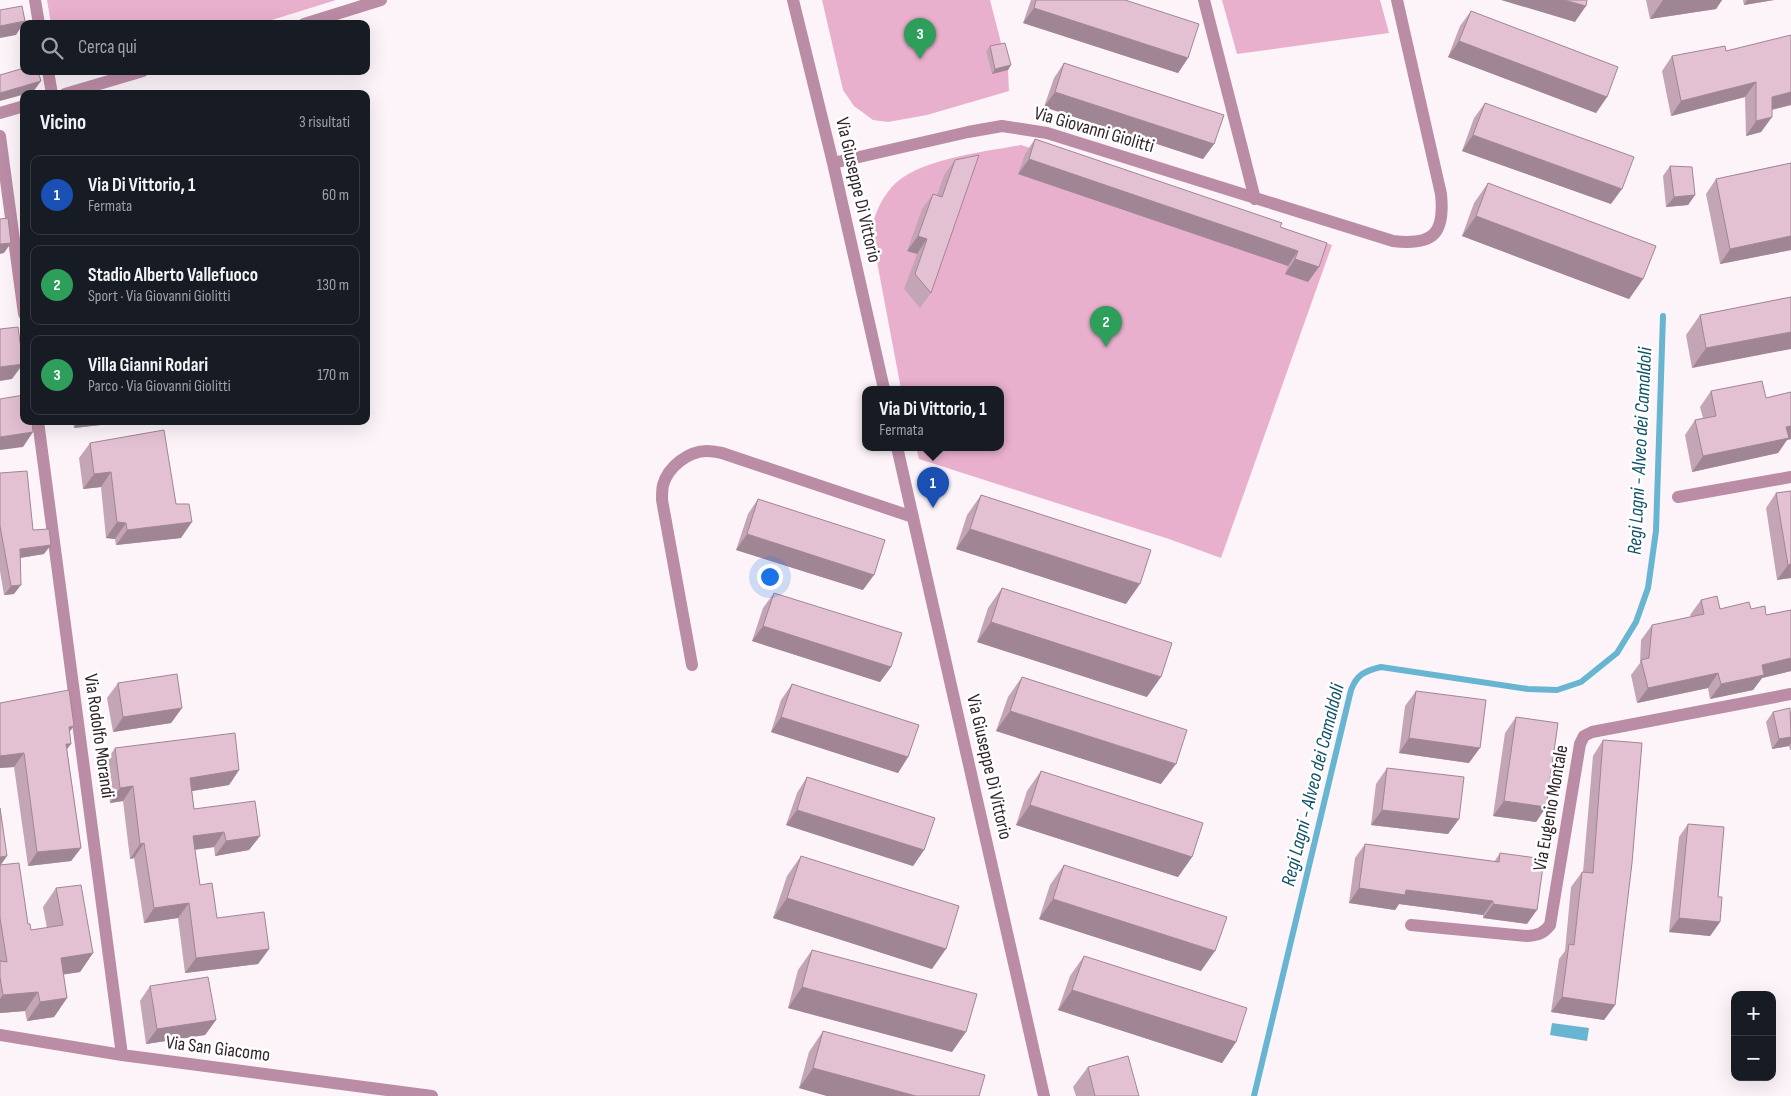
<!DOCTYPE html>
<html lang="it">
<meta charset="utf-8">
<style>
:root{--surface:#171b24;--page:#242831;--text:#f1f3f6;--muted:#9ea1a6;--line:#363941;--accent:#347188}
body{margin:0;font-family:"Sofia Sans Condensed",sans-serif;background:var(--page);color:var(--text)}
.controls{position:absolute;right:15px;bottom:15px;display:grid;overflow:hidden;border-radius:10px;box-shadow:0 5px 20px #0002}
.controls button{width:45px;height:45px;display:grid;place-items:center;padding:0;border:0;border-bottom:1px solid var(--line);background:var(--surface);color:var(--text);font:25px sans-serif}
.you{position:absolute;left:769px;top:576px;width:18px;height:18px;margin:-12px;border:4px solid #fff;border-radius:50%;background:#1a73e8;box-shadow:0 0 0 8px #1a73e833}
.badge{display:grid;place-items:center;width:32px;height:32px;border-radius:50%;background:var(--accent);color:#fff;font-size:16px;font-weight:700}
.pin{position:absolute;translate:-50% -41px;filter:drop-shadow(0 1px 2px #0008)}
.pin::after{content:'';position:absolute;top:26px;width:18px;height:15px;background:inherit;clip-path:polygon(0 0,100% 0,50% 100%)}
.popup{position:absolute;left:862px;top:386px;width:142px;height:65px;box-sizing:border-box;display:grid;place-content:center;border-radius:10px;background:var(--surface);filter:drop-shadow(0 1px 4px #0005);font-size:16px;white-space:nowrap;color:var(--muted)}
.popup b{font-size:19px;color:var(--text)}
.popup::after{content:'';position:absolute;left:50%;top:100%;margin-left:-10px;border:10px solid transparent;border-top-color:var(--surface)}
.list{margin:0;padding:0;list-style:none}
h2{display:flex;justify-content:space-between;align-items:center;height:65px;margin:0;padding:0 20px;font-size:21px}
h2 small{font-size:16px;font-weight:400;color:var(--muted)}
.list li{display:grid;grid-template-columns:32px 1fr auto;gap:15px;align-items:center;box-sizing:border-box;height:80px;margin:0 10px 10px;padding:0 10px;border:1px solid var(--line);border-radius:10px}
.list b{display:block;font-size:19px;white-space:nowrap}
.list p{margin:0;font-size:16px;white-space:nowrap;color:var(--muted)}
.list em{font-size:16px;font-style:normal;color:var(--muted)}
.icon{flex:none;width:28px;height:28px;fill:none;stroke:currentColor;stroke-width:2;stroke-linecap:round;stroke-linejoin:round}
.map{position:relative;flex:none;width:1791px;height:1096px;overflow:hidden}
.search{position:absolute;background:var(--surface);box-shadow:0 5px 20px #0002;left:20px;top:20px;width:350px;height:55px;display:flex;align-items:center;gap:12px;box-sizing:border-box;padding:0 18px;border-radius:10px;color:var(--muted);font-size:19px}
.panel{position:absolute;background:var(--surface);box-shadow:0 5px 20px #0002;left:20px;top:90px;width:350px;height:335px;border-radius:10px}
.map>svg:first-child{display:block}
.green{fill:#e9b0ce}
.water{fill:#68b5d2}
.lines{fill:none;stroke-linecap:round;stroke-linejoin:round}
.stream{stroke:#68b5d2;stroke-width:6}
.minor{stroke:#bb8ca5;stroke-width:12}
.wall{fill:#c4a5b5}
.shaded-wall{fill:#a08694}
.building{fill:#e4c0d3;stroke:#a08694}
.labels{text-anchor:middle;dominant-baseline:central;stroke-width:5;stroke-linejoin:round;paint-order:stroke}
.street-label{font-size:19px;fill:#31242b;stroke:#fff}
.water-label{font-size:20px;font-style:italic;fill:#115267;stroke:#fff}
</style>
<div class="map">
<svg width="1791" height="1096" viewBox="0 0 1791 1096">
<rect width="100%" height="100%" fill="#fcf4f8"/>
<path class="green" d="M47,0H336L259,24H51Z
M822,0H990L1008,70L1009,91L927,115L888,122L873,120L854,106L843,90Z
M1222,0H1380L1389,33L1237,54Z
M1021,145L1332,245L1221,558L1169,539L919,459L916,447H1000V389H901L871,230C875,214 880,201 891,188C915,159 984,152 1021,145Z"/>
<path class="water" d="M1552,1023L1589,1028L1587,1041L1550,1035Z"/>
<g class="lines">
<path class="stream" d="M1254,1096L1351,690C1357,674 1365,671 1381,667L1528,689L1557,690L1581,682L1617,653L1636,622L1648,588L1656,531L1663,316"/>
<path class="minor" d="M35,0L39,24
M793,0L833,163L884,389
M1204,0L1255,199
M304,24L381,0
M48,71L52,94
M65,94L143,71
M0,113L24,106
M0,136L24,314
M833,163L968,132L1002,126L1047,133L1393,241C1434,246 1445,233 1441,194L1397,0
M38,421L122,1055
M897,447L1044,1096
M1678,497L1791,477
M692,665L662,500C662,495 662,490 663,485C668,467 688,451 707,451C712,451 717,452 722,453L913,517
M1411,925L1527,936C1538,935 1543,934 1550,925L1580,744L1584,736L1592,732L1791,694
M0,1035L122,1055L432,1096"/>
</g>
<path class="wall" d="M1031,0H1125L1188,58L1178,73L1023,23Z
M1646,0H1722L1716,9L1650,19Z
M1743,0H1774L1744,5Z
M1471,11L1607,97L1596,113L1448,57L1460,26Z
M990,46L1011,65L1008,70L992,74L986,51Z
M1726,51L1791,105L1772,110V117L1761,132L1746,136L1745,97L1671,116L1662,71L1672,56Z
M1064,63L1214,144L1203,159L1044,107L1054,78Z
M1485,103L1611,204L1462,151L1474,118Z
M1035,139L1280,227L1327,243L1308,282L1285,274L1288,266L1018,174L1025,154Z
M955,160L931,293L920,308L904,289L917,254L907,251L922,209L933,194L937,195L944,175Z
M1791,163V250L1720,264L1706,194L1716,179Z
M1670,166L1695,195L1688,205L1666,207L1663,176Z
M1488,183L1643,279L1629,299L1462,236L1474,203Z
M1791,297L1692,368L1686,335L1700,315Z
M1711,391L1766,398L1791,392V439L1787,440L1778,453L1692,472L1685,435L1695,420L1703,418L1700,407Z
M73,421H136L74,428Z
M90,443L181,538L116,545L115,539L106,538L101,487L83,489L79,458Z
M0,473L33,530L44,554L20,558L14,594L4,595L0,571Z
M1791,491V578L1777,580L1766,508L1776,493Z
M981,495L1126,604L956,549L967,515Z
M758,499L863,590L736,550L748,514Z
M1002,588L1147,697L977,642L988,608Z
M774,593L891,667L880,682L752,641L763,608Z
M1701,600L1720,609H1751L1766,615L1791,610V671L1762,678L1753,690L1710,699L1708,688L1637,703L1631,675L1640,663L1641,640L1652,625L1691,617L1690,615Z
M1022,677L1161,784L996,731L1008,697Z
M118,683L182,708L171,723L113,732L107,698Z
M792,684L908,757L898,773L771,732L781,700Z
M1416,691L1469,763L1399,753L1405,706Z
M0,703L69,732L67,749L81,848L71,861L28,866L14,767L0,768Z
M1791,711V750H1790L1789,746L1772,749L1766,722L1773,712Z
M1516,717L1546,807L1536,822L1493,816L1505,733Z
M1603,740L1615,1005L1604,1020L1551,1012L1559,959L1565,951L1571,887L1582,872H1583L1593,756Z
M115,748L239,770L229,785L192,791L194,809L260,836L249,850L215,856L214,847L195,850L200,885L217,918L269,949L258,964L185,973L178,918L144,923L134,858L130,859L123,801L110,803L105,763Z
M1387,768L1459,819L1448,834L1371,825L1376,784Z
M1041,771L1192,857L1178,877L1016,825L1027,791Z
M807,777L924,850L913,866L786,825L797,793Z
M0,808V865L31,930L47,928L43,907L56,888L93,953L80,972L63,974L67,998L54,1017L27,1021L25,1011L0,1013Z
M1688,824L1718,897L1720,922L1710,936L1669,932L1679,837Z
M1365,844L1494,862L1500,853L1527,924L1483,918V915L1399,904L1395,910L1349,903L1355,858Z
M801,856L932,969L773,918L787,876Z
M1064,865L1201,971L1039,919L1050,885Z
M812,950L952,1052L788,1008L798,970Z
M1084,956L1236,1042L1222,1063L1058,1010L1070,976Z
M150,986L216,1020L205,1035L146,1044L140,1001Z
M823,1031L979,1096H827L799,1088L809,1052Z
M1088,1067L1139,1096H1076L1073,1087Z"/>
<path class="shaded-wall" d="M1501,0H1564L1586,6L1575,22Z
M1663,0H1722L1716,9L1650,19Z
M1747,0H1774L1744,5Z
M1034,8L1188,58L1178,73L1023,23Z
M25,21L16,35L0,38V26Z
M1459,41L1607,97L1596,113L1448,57Z
M1011,65L1008,70L992,74L995,69Z
M41,81L33,92L0,101V93Z
M1756,82L1745,97L1671,116L1681,101Z
M1055,92L1214,144L1203,159L1044,107Z
M1791,92V105L1761,112L1772,97Z
M1772,117L1761,132L1746,136L1756,121Z
M1473,135L1622,189L1611,204L1462,151Z
M1029,159L1298,251L1288,266L1018,174Z
M1695,195L1688,205L1666,207L1674,197Z
M1476,216L1643,279L1629,299L1462,236Z
M918,236L927,239L917,254L907,251Z
M1791,236V250L1720,264L1730,249Z
M11,243L4,253L0,254V244Z
M1295,259L1319,267L1308,282L1285,274Z
M1791,332V349L1692,368L1706,348Z
M23,364L12,379L0,381V367Z
M78,421H136L74,428Z
M1791,426V439L1787,440L1778,453L1692,472L1703,456Z
M33,432L23,447L0,450V437Z
M111,472L101,487L83,489L94,474Z
M117,522L126,523L115,539L106,538Z
M192,522L181,538L116,545L127,530Z
M970,529L1140,584L1126,604L956,549Z
M747,534L874,575L863,590L736,550Z
M51,545L44,554L13,559L20,549Z
M1791,564V578L1777,580L1788,565Z
M21,585L14,594L4,595L11,586Z
M991,622L1161,677L1147,697L977,642Z
M763,626L891,667L880,682L752,641Z
M1791,658V671L1762,678L1753,690L1710,699L1721,684L1762,665Z
M1718,673L1708,688L1637,703L1648,688Z
M182,708L171,723L113,732L123,717Z
M1010,711L1176,764L1161,784L996,731Z
M781,717L908,757L898,773L771,732Z
M74,726L64,739L69,727Z
M1791,737V743L1789,746L1772,749L1779,739Z
M1409,738L1480,748L1469,763L1399,753Z
M66,744H71L61,757Z
M24,753L14,767L0,768V756Z
M239,770L229,785L180,793L190,778Z
M133,786L123,801L110,803L120,788Z
M1504,801L1546,807L1536,822L1493,816Z
M1030,805L1192,857L1178,877L1016,825Z
M797,810L924,850L913,866L786,825Z
M1382,810L1459,819L1448,834L1371,825Z
M224,832L214,847L183,851L193,836Z
M260,836L249,850L215,856L226,841Z
M144,843L134,858L130,859L140,844Z
M81,848L71,861L28,866L37,852Z
M7,856L0,866V857Z
M1359,888L1406,890L1493,901L1483,915L1399,904L1395,910L1349,903Z
M787,898L946,949L932,969L773,918Z
M1053,899L1215,951L1201,971L1039,919Z
M189,903L178,918L144,923L154,908Z
M1493,904L1537,910L1527,924L1483,918Z
M1679,918L1720,922L1710,936L1669,932Z
M269,949L258,964L185,973L196,958Z
M93,953L80,972L48,977L61,958Z
M802,987L966,1032L952,1052L788,1008Z
M1072,990L1236,1042L1222,1063L1058,1010Z
M38,992L25,1011L0,1013V999L3,995Z
M1562,997L1615,1005L1604,1020L1551,1012Z
M67,998L54,1017L27,1021L40,1002Z
M216,1020L205,1035L146,1044L157,1029Z
M813,1068L916,1096H827L799,1088Z"/>
<path class="building" d="M1036,0H1125L1199,24L1188,58L1034,8Z
M1564,0H1587L1586,6Z
M22,6L25,21L0,26V10Z
M1471,11L1618,67L1607,97L1459,41Z
M1791,35V92L1772,97V117L1756,121V82L1681,101L1672,56L1725,46L1726,51Z
M1005,43L1011,65L995,69L990,46Z
M1064,63L1224,115L1214,144L1055,92Z
M24,68V71H38L41,81L0,93V75Z
M1485,103L1634,157L1622,189L1473,135Z
M1035,139L1282,223L1280,227L1327,243L1319,267L1295,259L1298,251L1029,159Z
M979,155L931,293L915,274L927,239L918,236L933,194L942,197L955,160Z
M1791,163V236L1730,249L1716,179Z
M1670,166L1692,167L1695,195L1674,197Z
M1488,183L1656,246L1643,279L1476,216Z
M8,218L11,243L0,244V219Z
M1791,297V332L1706,348L1700,315Z
M18,327L23,364L0,367V329Z
M1762,381L1766,398L1791,392V426L1786,427L1789,438L1703,456L1695,420L1716,416L1711,391Z
M24,395V421H32L33,432L0,437V399Z
M164,430L176,504H189L192,522L127,530L126,523L117,522L111,472L94,474L90,443Z
M27,471L33,530L49,529L51,545L20,549L21,585L11,586L0,526V473Z
M1791,491V564L1788,565L1776,493Z
M981,495L1151,550L1140,584L970,529Z
M758,499L885,540L874,575L747,534Z
M1002,588L1172,643L1161,677L991,622Z
M774,593L902,633L891,667L763,626Z
M1717,596L1720,609L1749,602L1751,609L1765,606L1766,615L1791,610V658L1762,665L1764,675L1721,684L1718,673L1648,688L1641,660L1649,658L1652,625L1704,614L1701,600Z
M177,674L182,708L123,717L118,683Z
M1022,677L1187,730L1176,764L1010,711Z
M792,684L919,725L908,757L781,717Z
M69,690L74,726L69,727L71,744H66L81,848L37,852L24,753L0,756V703Z
M1416,691L1486,700L1480,748L1409,738Z
M1790,708L1791,737L1779,739L1773,712Z
M1516,717L1558,723L1546,807L1504,801Z
M235,733L239,770L190,778L194,809L255,801L260,836L226,841L224,832L193,836L200,885L212,883L217,918L264,912L269,949L196,958L189,903L154,908L144,843L140,844L133,786L120,788L115,748Z
M1603,740L1642,743L1632,863L1615,1005L1562,997L1569,944L1574,945L1582,872L1593,873Z
M1387,768L1464,777L1459,819L1382,810Z
M1041,771L1203,823L1192,857L1030,805Z
M807,777L935,818L924,850L797,810Z
M0,808L7,856L0,857Z
M1688,824L1724,827L1718,897H1722L1720,922L1679,918Z
M1365,844L1499,862L1500,853L1544,859L1537,910L1493,904V901L1406,890L1405,895L1359,888Z
M801,856L959,906L946,949L787,898Z
M19,863L28,924H30L31,930L63,925L56,888L81,885L93,953L61,958L67,998L40,1002L38,992L3,995L0,977V961L7,962L0,918V865Z
M1064,865L1227,917L1215,951L1053,899Z
M812,950L977,994L966,1032L802,987Z
M1084,956L1247,1008L1236,1042L1072,990Z
M208,977L216,1020L157,1029L150,986Z
M823,1031L985,1075L979,1096H916L813,1068Z
M1128,1056L1139,1096H1095L1088,1067Z"/>
<g class="labels">
<g class="street-label">
<text transform="translate(1094 130) rotate(16)">Via Giovanni Giolitti</text>
<text transform="translate(858 190) rotate(77)">Via Giuseppe Di Vittorio</text>
<text transform="translate(99 736) rotate(82)">Via Rodolfo Morandi</text>
<text transform="translate(989 767) rotate(77)">Via Giuseppe Di Vittorio</text>
<text transform="translate(1551 808) rotate(-80)">Via Eugenio Montale</text>
<text transform="translate(218 1049) rotate(7)">Via San Giacomo</text>
</g>
<g class="water-label">
<text transform="translate(1640 451) rotate(-87)">Regi Lagni - Alveo dei Camaldoli</text>
<text transform="translate(1313 785) rotate(-76)">Regi Lagni - Alveo dei Camaldoli</text>
</g>
</g>
</svg>
<div class="controls">
<button>+</button>
<button>−</button>
</div>
<div class="you"></div>
<div class="pin badge" style="left:933px;top:508px;background:#1a4fb4">1</div>
<div class="popup"><b>Via Di Vittorio, 1</b>Fermata</div>
<div class="pin badge" style="left:1106px;top:347px;background:#2e9e5b">2</div>
<div class="pin badge" style="left:920px;top:59px;background:#2e9e5b">3</div>
<div class="search"><svg class="icon" aria-label="search" viewBox="0 0 24 24"><circle cx="10" cy="10" r="6"/><path d="M15 15l6 6"/></svg>Cerca qui</div>
<section class="panel">
<h2>Vicino<small>3 risultati</small></h2>
<ul class="list">
<li><span class="badge" style="background:#1a4fb4">1</span><div><b>Via Di Vittorio, 1</b><p>Fermata</p></div><em>60 m</em></li>
<li><span class="badge" style="background:#2e9e5b">2</span><div><b>Stadio Alberto Vallefuoco</b><p>Sport · Via Giovanni Giolitti</p></div><em>130 m</em></li>
<li><span class="badge" style="background:#2e9e5b">3</span><div><b>Villa Gianni Rodari</b><p>Parco · Via Giovanni Giolitti</p></div><em>170 m</em></li>
</ul>
</section>
</div>
